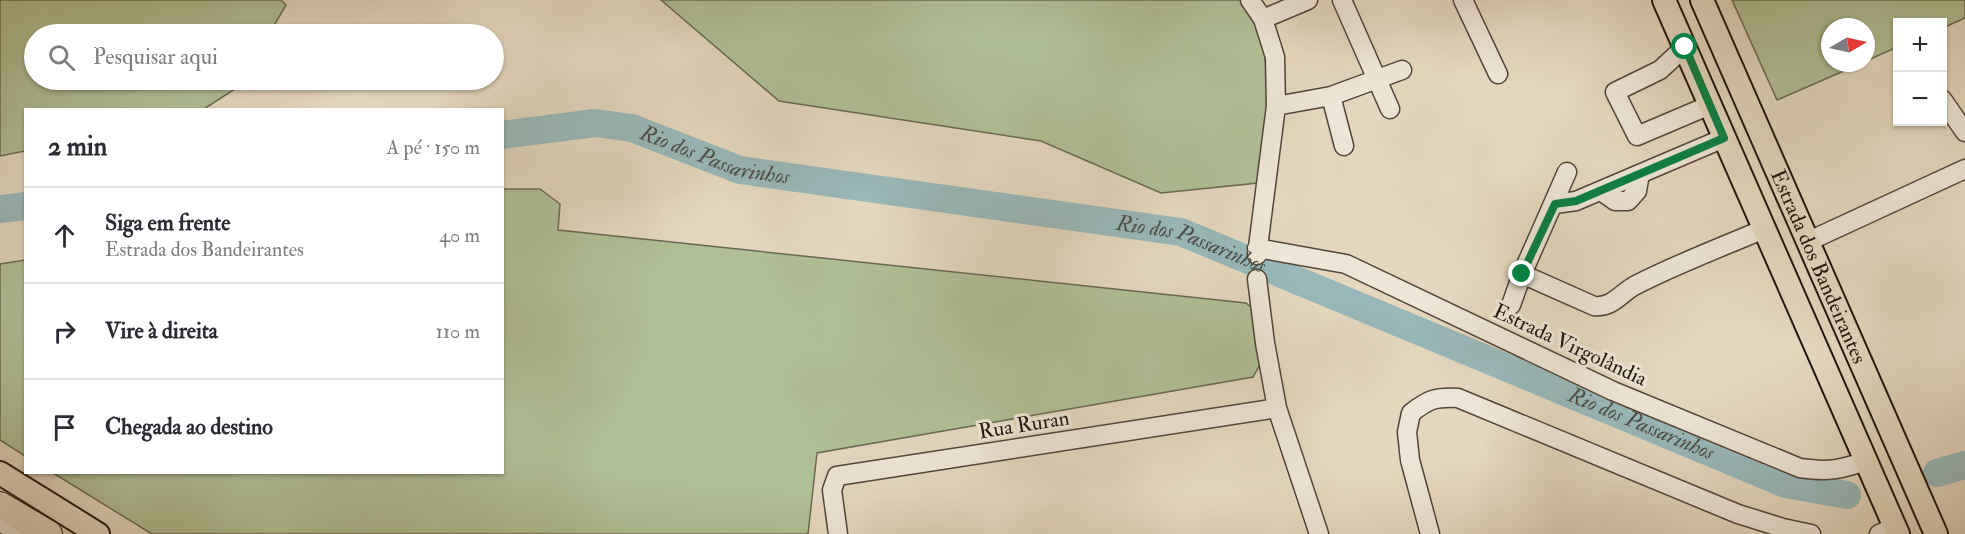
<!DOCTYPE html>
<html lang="pt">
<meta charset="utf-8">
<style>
:root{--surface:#fff;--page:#f7f7f7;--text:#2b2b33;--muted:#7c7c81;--line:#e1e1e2}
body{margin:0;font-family:"IM FELL Double Pica",serif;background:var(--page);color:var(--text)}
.controls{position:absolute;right:18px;top:18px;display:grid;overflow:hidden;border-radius:0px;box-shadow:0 2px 4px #0004}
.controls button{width:54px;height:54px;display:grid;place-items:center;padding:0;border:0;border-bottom:2px solid var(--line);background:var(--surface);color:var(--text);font:30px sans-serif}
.compass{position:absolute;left:1821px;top:18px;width:54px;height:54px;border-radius:50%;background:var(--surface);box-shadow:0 2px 4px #0004;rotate:81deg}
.stop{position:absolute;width:18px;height:18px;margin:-14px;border:4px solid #0b8043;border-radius:50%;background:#fff}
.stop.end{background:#0b8043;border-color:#fff;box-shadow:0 2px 6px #0008}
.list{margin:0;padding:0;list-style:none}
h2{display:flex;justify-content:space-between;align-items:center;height:78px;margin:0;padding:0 24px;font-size:26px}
h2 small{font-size:20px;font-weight:400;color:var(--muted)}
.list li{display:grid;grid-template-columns:39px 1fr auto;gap:18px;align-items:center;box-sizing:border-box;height:96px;padding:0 24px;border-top:2px solid var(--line)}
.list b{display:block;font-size:22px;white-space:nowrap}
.list p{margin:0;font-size:20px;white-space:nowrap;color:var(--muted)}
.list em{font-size:20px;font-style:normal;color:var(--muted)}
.icon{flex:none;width:33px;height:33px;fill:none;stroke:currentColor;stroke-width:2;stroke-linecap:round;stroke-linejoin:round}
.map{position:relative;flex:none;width:1965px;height:534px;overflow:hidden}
.search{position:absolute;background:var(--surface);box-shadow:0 2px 4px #0004;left:24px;top:24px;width:480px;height:66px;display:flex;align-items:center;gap:15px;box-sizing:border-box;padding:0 21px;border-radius:33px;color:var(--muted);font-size:22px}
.panel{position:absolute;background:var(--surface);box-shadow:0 2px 4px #0004;left:24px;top:108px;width:480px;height:366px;border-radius:0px}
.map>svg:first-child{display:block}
.green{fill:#b0bf95;stroke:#696a51;stroke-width:1.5}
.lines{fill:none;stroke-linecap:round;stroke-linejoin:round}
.river{stroke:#98b8b9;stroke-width:28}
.minor-casing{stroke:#524639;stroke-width:21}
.major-casing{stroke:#22160d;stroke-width:26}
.highway-casing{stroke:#22160d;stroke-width:28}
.minor{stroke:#ede5d5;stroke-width:18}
.major{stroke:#e4d7be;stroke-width:22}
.highway{stroke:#e4d7be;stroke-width:26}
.route{stroke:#0b8043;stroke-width:8}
.labels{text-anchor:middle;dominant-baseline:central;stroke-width:6;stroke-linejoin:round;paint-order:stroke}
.street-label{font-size:21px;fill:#22160d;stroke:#ede5d5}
.water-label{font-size:22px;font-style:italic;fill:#4b4f49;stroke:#ede5d5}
</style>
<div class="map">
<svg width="1965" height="534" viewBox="0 0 1965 534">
<rect width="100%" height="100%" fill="#e4d7be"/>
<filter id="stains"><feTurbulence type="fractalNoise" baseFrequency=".00333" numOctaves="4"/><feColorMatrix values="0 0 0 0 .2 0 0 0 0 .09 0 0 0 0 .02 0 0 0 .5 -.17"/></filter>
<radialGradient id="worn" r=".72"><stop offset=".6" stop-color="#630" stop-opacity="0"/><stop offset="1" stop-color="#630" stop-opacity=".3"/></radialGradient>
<path class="green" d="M0,0H281L286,5L269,34H34V80H242L238,87L204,109L26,110L25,151L0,156Z
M661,0H1250L1262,18L1269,104L1258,183L1161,193L1041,141L779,101Z
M1732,0H1965V18L1943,28L1942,22H1898L1897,47L1866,61V27H1830V63H1862L1777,100Z
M503,189H540L560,204L558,230L1246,303L1257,312L1263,359L1253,377L817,453L808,534H152L53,473L502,472Z
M25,260H26L25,456L0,440V264Z"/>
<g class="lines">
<g class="river">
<path id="s1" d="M502,135L595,123L632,128L740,170L1181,232L1786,484L1847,495"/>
<path d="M0,209L26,206"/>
<path d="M1937,473L1965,465"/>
</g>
<defs>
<path id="minor" d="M1250,0L1263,19L1275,57L1276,106L1257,255
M1342,0L1390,109
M1463,0L1498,74
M1263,19L1308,0
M1685,47L1660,70L1615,92L1637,136L1710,105
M1942,99L1965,132
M1276,106L1331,96
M1344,146L1331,96L1402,70
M1601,191L1615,201H1628L1637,191L1640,174
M1555,204L1576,201L1724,138
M1809,241L1965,169
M1257,248L1346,264L1613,391L1800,468C1828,472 1839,470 1866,461
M1522,274L1594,306C1612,308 1620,294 1634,286C1674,265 1722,247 1764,229
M1257,279L1265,343L1277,408L1319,534
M1511,305L1522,274L1567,172
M0,522L20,534
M838,534L832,490L837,476L1277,408
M1430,534L1410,460L1407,432L1411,413C1429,399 1435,397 1458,398L1738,514L1783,528L1811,534
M1879,534L1895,527"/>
<g id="major">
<path d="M1664,0L1898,534"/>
<path id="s2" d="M1702,0L1936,534"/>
<path d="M0,473L98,534"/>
</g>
<path id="highway" d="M0,505L49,534"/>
</defs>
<use href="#minor" class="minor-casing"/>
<use href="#major" class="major-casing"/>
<use href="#highway" class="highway-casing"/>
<use href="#minor" class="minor"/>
<use href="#major" class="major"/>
<use href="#highway" class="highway"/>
</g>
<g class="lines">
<path class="route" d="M1522,274L1555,204L1576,201L1724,138L1685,47"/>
</g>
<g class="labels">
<g class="street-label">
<text stroke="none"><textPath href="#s2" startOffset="291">Estrada dos Bandeirantes</textPath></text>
<text transform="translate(1570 345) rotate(25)">Estrada Virgolândia</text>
<text transform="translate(1024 425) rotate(-9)">Rua Ruran</text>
</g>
<g class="water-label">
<text stroke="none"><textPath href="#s1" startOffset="219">Rio dos Passarinhos</textPath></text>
<text stroke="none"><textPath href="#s1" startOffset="705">Rio dos Passarinhos</textPath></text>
<text stroke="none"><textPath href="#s1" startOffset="1191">Rio dos Passarinhos</textPath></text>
</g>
</g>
<rect width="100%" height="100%" filter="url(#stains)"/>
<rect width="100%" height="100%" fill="url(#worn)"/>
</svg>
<div class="controls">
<button>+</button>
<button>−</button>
</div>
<svg class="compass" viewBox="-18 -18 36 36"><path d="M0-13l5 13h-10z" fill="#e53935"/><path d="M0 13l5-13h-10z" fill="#7c7c81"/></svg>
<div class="stop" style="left:1685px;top:47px"></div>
<div class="stop end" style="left:1522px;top:274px"></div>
<div class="search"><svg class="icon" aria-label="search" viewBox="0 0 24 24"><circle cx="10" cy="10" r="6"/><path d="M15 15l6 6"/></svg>Pesquisar aqui</div>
<section class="panel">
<h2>2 min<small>A pé · 150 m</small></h2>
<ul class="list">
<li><svg class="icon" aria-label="ahead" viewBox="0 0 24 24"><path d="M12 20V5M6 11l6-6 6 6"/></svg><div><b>Siga em frente</b><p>Estrada dos Bandeirantes</p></div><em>40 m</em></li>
<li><svg class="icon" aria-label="right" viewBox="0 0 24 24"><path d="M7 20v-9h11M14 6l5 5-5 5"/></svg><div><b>Vire à direita</b></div><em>110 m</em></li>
<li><svg class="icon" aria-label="arrive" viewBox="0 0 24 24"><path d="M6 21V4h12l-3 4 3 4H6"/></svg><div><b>Chegada ao destino</b></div></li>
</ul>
</section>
</div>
